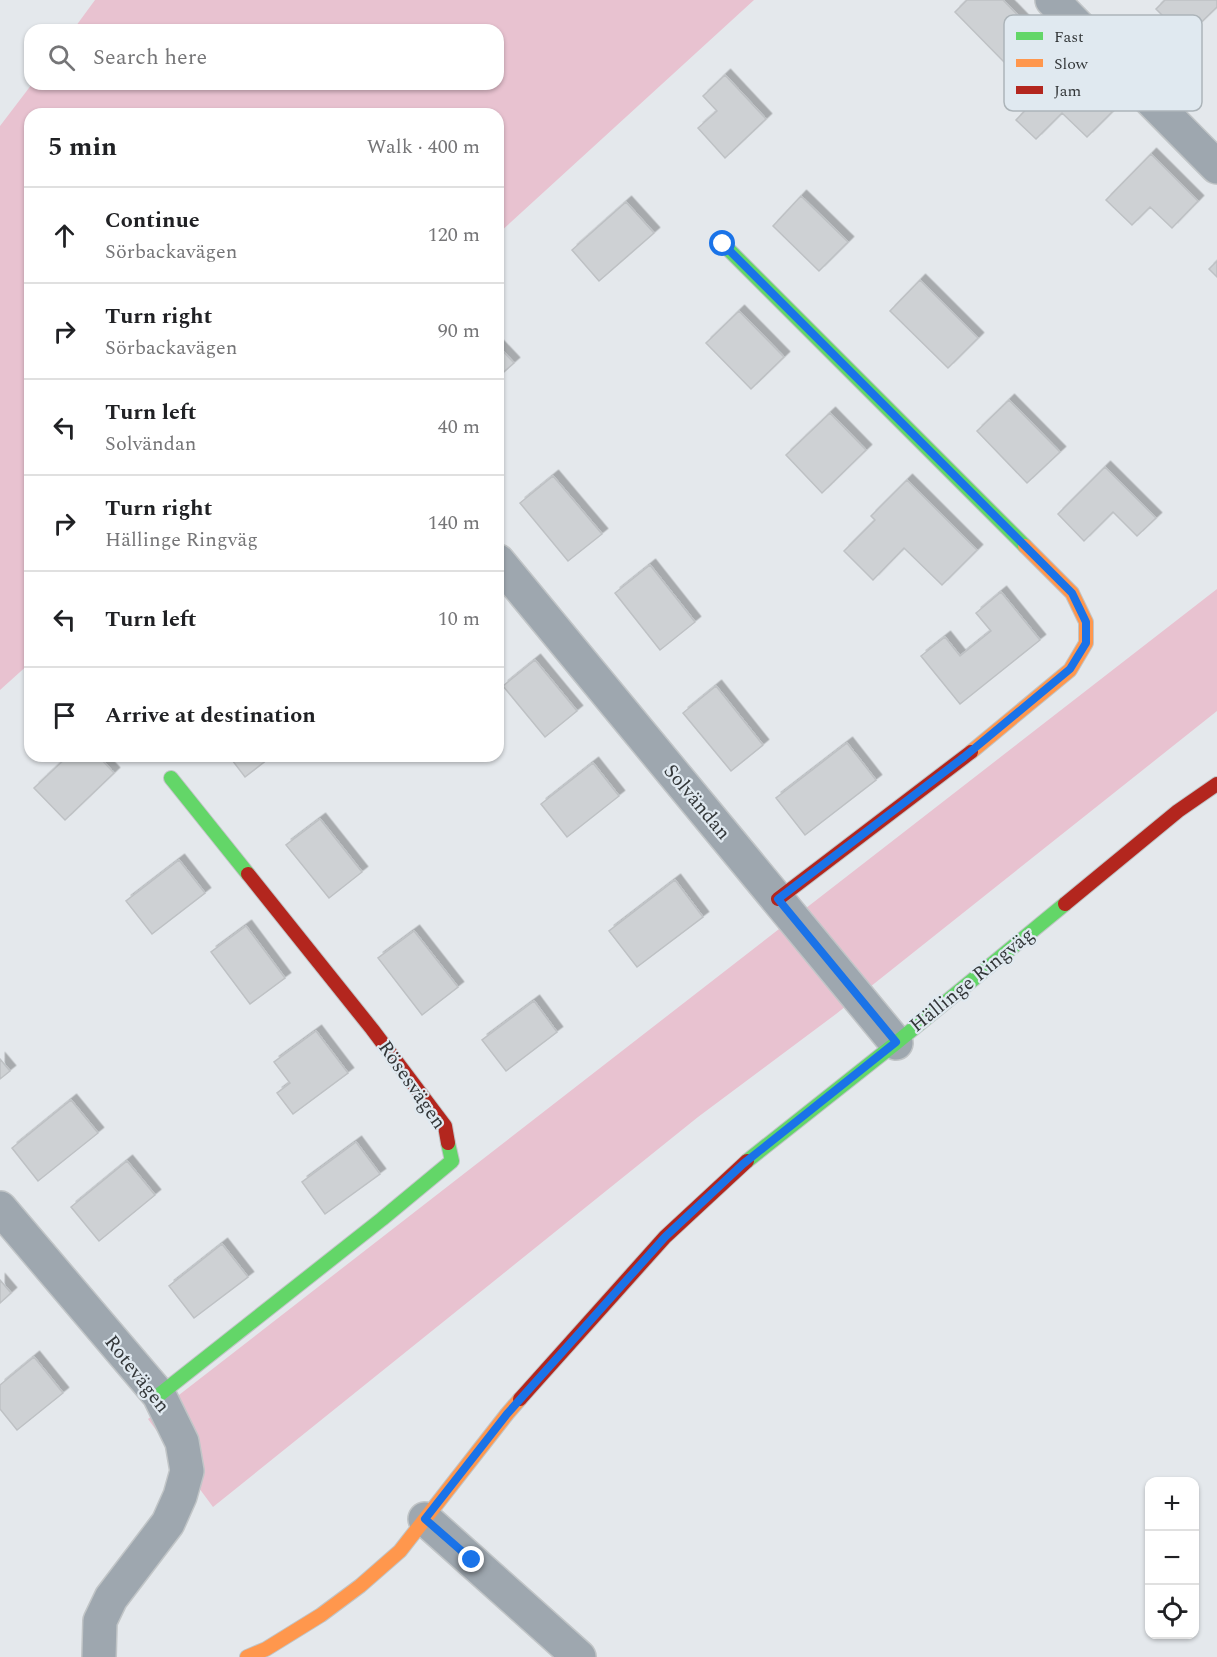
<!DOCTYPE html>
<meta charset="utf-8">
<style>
:root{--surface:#fff;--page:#f6f6f6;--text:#202124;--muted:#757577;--line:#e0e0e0}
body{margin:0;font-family:Spectral,serif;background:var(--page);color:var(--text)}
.controls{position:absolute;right:18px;bottom:18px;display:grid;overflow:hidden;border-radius:12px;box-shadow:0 2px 4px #0004}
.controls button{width:54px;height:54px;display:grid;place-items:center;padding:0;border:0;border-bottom:2px solid var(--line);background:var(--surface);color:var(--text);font:30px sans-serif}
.stop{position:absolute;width:18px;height:18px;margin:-14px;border:4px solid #1a73e8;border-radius:50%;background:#fff}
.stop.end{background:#1a73e8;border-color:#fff;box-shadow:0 2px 6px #0008}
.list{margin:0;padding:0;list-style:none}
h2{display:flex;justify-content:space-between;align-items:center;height:78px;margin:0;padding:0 24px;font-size:26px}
h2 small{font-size:20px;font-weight:400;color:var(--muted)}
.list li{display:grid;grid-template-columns:39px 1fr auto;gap:18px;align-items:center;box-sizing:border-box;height:96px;padding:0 24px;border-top:2px solid var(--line)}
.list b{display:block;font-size:22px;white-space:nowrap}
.list p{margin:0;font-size:20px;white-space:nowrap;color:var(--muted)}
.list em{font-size:20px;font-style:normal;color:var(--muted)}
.icon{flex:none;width:33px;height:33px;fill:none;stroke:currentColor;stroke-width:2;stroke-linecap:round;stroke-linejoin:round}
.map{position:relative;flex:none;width:1217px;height:1657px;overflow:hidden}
.search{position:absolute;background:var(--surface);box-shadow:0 2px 4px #0004;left:24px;top:24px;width:480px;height:66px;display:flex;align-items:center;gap:15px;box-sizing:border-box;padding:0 21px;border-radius:18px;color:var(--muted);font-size:22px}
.panel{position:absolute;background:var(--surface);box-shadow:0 2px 4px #0004;left:24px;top:108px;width:480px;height:654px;border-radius:18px}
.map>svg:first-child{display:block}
.green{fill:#e8c2d0}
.building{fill:#ced1d4;stroke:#bec1c4;stroke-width:1.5;filter:url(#shadow)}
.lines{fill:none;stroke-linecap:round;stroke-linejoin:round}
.street-casing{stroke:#c1c5c7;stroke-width:36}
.fast-casing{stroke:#c1c5c7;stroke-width:16}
.slow-casing{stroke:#c1c5c7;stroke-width:16}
.jam-casing{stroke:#c1c5c7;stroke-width:16}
.street{stroke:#9ea7af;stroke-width:33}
.fast{stroke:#63d668;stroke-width:14}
.slow{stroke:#ff974d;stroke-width:14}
.jam{stroke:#b3261e;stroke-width:14}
.route{stroke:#1a73e8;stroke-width:8}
.labels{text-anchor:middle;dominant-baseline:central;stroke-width:4.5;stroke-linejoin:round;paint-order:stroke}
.street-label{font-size:20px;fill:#333739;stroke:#e0e9f0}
.key{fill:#e0e9f0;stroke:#acb4b9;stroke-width:1.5}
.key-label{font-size:16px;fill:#333739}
</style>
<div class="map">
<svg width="1217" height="1657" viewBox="0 0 1217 1657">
<defs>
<filter id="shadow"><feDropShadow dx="5.5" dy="-5.5" stdDeviation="0" flood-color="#0004"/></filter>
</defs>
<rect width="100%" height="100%" fill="#e4e8ec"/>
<path class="green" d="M95,0H754L498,234V114H30V663L0,690V126L32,84H498V30H73Z
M1217,589V711L836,1014L698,1117L213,1507L148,1419Z"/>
<path class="building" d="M967,0H1003L1034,32L1004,62L955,12Z
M1165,0H1217V7L1185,38L1156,9Z
M1066,68L1112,112L1087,137L1062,113L1036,139L1016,120Z
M725,75L766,119L725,158L698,128L717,111L703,96Z
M1151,154L1198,201L1172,228L1150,207L1132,225L1106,200Z
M801,196L848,242L819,271L773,226Z
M626,202L654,233L599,281L572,250Z
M1217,261V277L1209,269Z
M920,280L978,338L948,368L890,311Z
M739,311L784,357L751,389L706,343Z
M498,346L514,363L498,377Z
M1009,400L1060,452L1027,483L977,431Z
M830,413L866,450L822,493L786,455Z
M1105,467L1156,518L1137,536L1113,512L1084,541L1058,514Z
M553,476L602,534L568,561L520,503Z
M907,480L977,550L942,585L904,548L873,580L844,551L875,520L871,516Z
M650,565L695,622L660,650L615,593Z
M1001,592L1040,640L960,704L921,656L945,637L960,656L991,631L976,613Z
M535,660L577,711L545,737L503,686Z
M716,686L763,745L731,771L683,713Z
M847,743L876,780L805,835L776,798Z
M68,756H98L114,773L65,820L34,788Z
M229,756H272L245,777Z
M593,763L619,796L567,837L541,804Z
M320,819L362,872L329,898L286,845Z
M179,860L205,893L152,934L126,901Z
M675,880L703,917L637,967L609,931Z
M246,926L285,978L250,1004L211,952Z
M414,931L458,987L422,1015L378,958Z
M534,1001L557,1032L506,1071L482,1040Z
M316,1031L348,1073L293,1114L277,1093L290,1083L274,1062Z
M0,1059L10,1071L0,1079Z
M71,1100L98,1133L38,1181L12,1148Z
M356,1142L380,1174L325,1214L302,1182Z
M127,1161L155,1195L99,1241L71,1207Z
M222,1244L248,1277L194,1318L169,1286Z
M0,1280L11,1293L0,1303Z
M34,1357L63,1393L17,1430L0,1409V1385Z"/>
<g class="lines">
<defs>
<path id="street" d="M1052,0L1217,167
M498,561L896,1043
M0,1208L159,1395L182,1442L187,1471L180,1496L168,1523L111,1598L100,1621L99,1657
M425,1519L579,1657"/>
<path id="fast" d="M723,244L1025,546
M171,778L248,874
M747,1161L896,1043L1065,904
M159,1395L382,1219L452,1161L448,1143"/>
<path id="slow" d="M971,752L1070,670L1086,643V622L1072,593L1025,546
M247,1657L266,1649L321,1615L360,1586L400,1551L507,1414L520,1399"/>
<path id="jam" d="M248,874L372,1029L445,1126L448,1143
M778,899L971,752
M1065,904L1178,811L1217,784
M520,1399L665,1237L747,1161"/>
</defs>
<use href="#street" class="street-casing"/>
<use href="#fast" class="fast-casing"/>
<use href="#slow" class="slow-casing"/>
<use href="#jam" class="jam-casing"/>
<use href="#street" class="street"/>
<use href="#fast" class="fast"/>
<use href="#slow" class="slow"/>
<use href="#jam" class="jam"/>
</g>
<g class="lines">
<path class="route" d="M472,1560L425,1519L507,1414L665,1237L743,1164L896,1042L778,899L964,757L1070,669L1086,643V622L1072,593L723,244"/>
</g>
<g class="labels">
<g class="street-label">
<text transform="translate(697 802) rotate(50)">Solvändan</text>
<text transform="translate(972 980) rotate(-39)">Hällinge Ringväg</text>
<text transform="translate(412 1085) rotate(55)">Rösesvägen</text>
<text transform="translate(137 1374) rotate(52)">Rotevägen</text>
</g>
</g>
<rect x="1004" y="15" width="198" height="96" rx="9" class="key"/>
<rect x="1016" y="32" width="27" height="8" fill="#63d668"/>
<rect x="1016" y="59" width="27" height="8" fill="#ff974d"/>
<rect x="1016" y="86" width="27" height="8" fill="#b3261e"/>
<g class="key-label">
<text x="1054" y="42">Fast</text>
<text x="1054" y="69">Slow</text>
<text x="1054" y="96">Jam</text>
</g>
</svg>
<div class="controls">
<button>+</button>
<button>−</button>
<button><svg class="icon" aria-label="locate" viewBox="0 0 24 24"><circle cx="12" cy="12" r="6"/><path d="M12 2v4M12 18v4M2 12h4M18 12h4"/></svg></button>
</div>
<div class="stop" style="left:723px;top:244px"></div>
<div class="stop end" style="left:472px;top:1560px"></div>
<div class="search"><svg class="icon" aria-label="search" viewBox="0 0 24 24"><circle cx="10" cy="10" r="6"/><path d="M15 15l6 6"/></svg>Search here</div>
<section class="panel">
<h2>5 min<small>Walk · 400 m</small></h2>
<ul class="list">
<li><svg class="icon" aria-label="ahead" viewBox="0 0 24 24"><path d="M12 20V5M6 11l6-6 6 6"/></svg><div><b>Continue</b><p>Sörbackavägen</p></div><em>120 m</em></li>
<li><svg class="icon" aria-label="right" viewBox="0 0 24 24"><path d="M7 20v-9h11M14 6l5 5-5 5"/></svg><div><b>Turn right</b><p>Sörbackavägen</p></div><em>90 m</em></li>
<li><svg class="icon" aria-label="left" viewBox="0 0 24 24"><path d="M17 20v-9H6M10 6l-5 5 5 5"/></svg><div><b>Turn left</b><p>Solvändan</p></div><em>40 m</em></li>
<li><svg class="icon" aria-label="right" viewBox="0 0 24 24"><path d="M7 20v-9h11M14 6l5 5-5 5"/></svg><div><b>Turn right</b><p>Hällinge Ringväg</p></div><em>140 m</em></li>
<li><svg class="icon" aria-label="left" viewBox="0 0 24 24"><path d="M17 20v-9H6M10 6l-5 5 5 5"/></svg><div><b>Turn left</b></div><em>10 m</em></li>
<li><svg class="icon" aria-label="arrive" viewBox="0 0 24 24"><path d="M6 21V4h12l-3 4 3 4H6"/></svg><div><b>Arrive at destination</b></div></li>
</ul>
</section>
</div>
